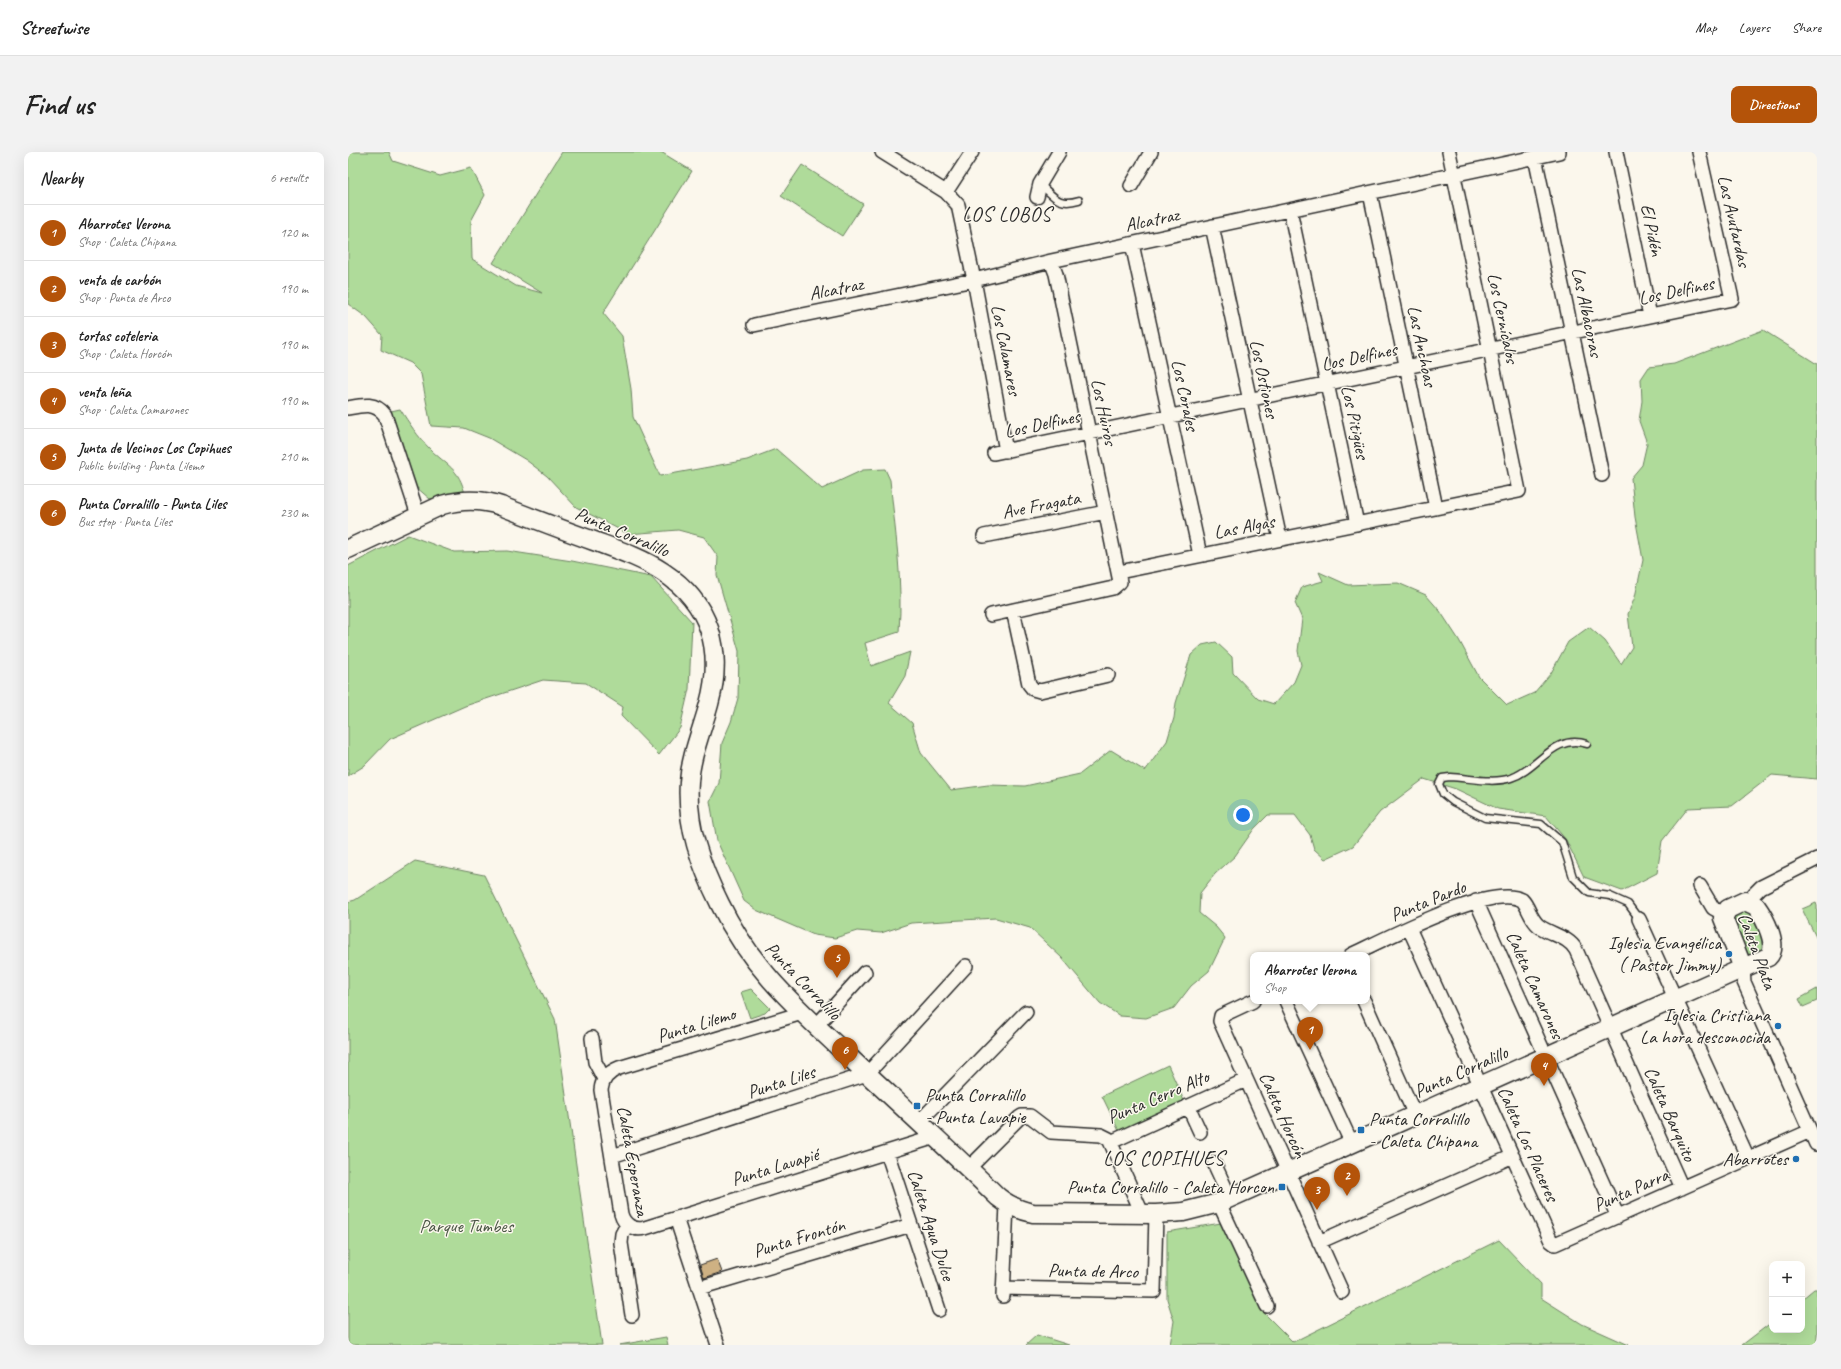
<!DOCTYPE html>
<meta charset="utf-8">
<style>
:root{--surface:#fff;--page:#f2f2f2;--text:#222;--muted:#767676;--line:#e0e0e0;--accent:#b45309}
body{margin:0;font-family:Caveat,sans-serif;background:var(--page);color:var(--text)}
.controls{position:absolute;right:12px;bottom:12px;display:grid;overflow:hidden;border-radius:8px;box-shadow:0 4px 16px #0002}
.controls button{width:36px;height:36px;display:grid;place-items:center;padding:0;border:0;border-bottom:1px solid var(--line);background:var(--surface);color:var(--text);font:20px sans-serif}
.you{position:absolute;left:895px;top:663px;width:14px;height:14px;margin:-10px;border:3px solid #fff;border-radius:50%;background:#1a73e8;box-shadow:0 0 0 6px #1a73e833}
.badge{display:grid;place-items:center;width:26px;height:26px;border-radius:50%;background:var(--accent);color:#fff;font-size:13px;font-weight:700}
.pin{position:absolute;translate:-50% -33px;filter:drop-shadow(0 1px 2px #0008)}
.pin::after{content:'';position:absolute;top:21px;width:14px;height:12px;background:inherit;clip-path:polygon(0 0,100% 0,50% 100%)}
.popup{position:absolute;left:902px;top:800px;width:120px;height:52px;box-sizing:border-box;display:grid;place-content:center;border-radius:8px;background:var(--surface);filter:drop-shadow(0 1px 3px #0005);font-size:13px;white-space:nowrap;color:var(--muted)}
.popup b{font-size:15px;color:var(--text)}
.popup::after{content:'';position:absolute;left:50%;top:100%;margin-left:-8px;border:8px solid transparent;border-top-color:var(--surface)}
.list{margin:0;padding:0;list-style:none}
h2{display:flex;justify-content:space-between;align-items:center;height:52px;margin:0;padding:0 16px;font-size:17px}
h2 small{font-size:13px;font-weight:400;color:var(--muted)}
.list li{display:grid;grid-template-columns:26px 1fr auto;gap:12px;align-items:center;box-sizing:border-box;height:56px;padding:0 16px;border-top:1px solid var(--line)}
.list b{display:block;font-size:15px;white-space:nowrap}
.list p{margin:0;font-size:13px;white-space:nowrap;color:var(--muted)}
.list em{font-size:13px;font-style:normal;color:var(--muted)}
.map{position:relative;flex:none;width:1469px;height:1193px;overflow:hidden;border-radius:8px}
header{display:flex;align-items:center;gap:24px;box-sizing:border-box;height:56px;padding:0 20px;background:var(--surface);border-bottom:1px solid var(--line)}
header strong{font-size:19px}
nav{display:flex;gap:22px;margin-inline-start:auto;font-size:14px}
.intro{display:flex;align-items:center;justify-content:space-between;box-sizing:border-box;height:96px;padding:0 24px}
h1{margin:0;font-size:28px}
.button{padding:10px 18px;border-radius:8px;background:var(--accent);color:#fff;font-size:14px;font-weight:700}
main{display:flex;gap:24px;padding:0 24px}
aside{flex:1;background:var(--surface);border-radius:8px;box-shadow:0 4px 16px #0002}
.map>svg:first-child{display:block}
.green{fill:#afdb9a;stroke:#6d8362}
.building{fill:#ceb183;stroke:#2b2b2b}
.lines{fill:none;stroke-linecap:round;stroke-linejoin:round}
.lane-casing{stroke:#2b2b2b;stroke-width:9}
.street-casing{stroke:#2b2b2b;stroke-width:16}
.secondary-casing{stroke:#2b2b2b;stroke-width:21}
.lane{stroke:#fbf7ec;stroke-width:6}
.street{stroke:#fbf7ec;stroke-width:13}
.secondary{stroke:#fbf7ec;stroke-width:18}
.poi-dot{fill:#1f6fb2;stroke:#fbf7ec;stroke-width:1.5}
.labels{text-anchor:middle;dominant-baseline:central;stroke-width:3;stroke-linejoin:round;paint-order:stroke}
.street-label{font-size:19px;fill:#2b2b2b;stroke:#fbf7ec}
.poi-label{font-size:19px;fill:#2b2b2b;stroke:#fbf7ec;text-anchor:end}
.park-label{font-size:19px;fill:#4c5747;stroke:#fbf7ec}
.neighbourhood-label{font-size:20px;letter-spacing:1px;fill:#2b2b2b;stroke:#fbf7ec}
</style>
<header>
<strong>Streetwise</strong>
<nav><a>Map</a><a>Layers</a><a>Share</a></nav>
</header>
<div class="intro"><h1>Find us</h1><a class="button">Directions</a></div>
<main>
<aside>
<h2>Nearby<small>6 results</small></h2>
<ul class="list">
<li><span class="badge">1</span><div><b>Abarrotes Verona</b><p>Shop · Caleta Chipana</p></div><em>120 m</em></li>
<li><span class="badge">2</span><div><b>venta de carbón</b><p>Shop · Punta de Arco</p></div><em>190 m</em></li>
<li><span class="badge">3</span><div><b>tortas coteleria</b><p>Shop · Caleta Horcón</p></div><em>190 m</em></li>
<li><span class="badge">4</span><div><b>venta leña</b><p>Shop · Caleta Camarones</p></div><em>190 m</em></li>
<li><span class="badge">5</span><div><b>Junta de Vecinos Los Copihues</b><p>Public building · Punta Lilemo</p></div><em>210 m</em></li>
<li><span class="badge">6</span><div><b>Punta Corralillo - Punta Liles</b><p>Bus stop · Punta Liles</p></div><em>230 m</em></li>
</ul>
</aside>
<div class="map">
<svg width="1469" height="1193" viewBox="0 0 1469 1193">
<rect width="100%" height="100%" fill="#fbf7ec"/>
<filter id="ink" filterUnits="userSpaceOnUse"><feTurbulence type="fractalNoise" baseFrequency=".025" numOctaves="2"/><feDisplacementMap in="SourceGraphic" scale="8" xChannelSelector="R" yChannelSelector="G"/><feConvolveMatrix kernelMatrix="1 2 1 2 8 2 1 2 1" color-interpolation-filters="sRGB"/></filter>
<g filter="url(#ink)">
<path class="green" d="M0,0H41L45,9L92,24L123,16L137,43L123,69L124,107L168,134L194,141L145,111L214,0H313L344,19L255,161L274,184L283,237L285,265L312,324L399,308L428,297L474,337L515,318L537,317L542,328C547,378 555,429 551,480L517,491L523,514L562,500L557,524L541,551L564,571L573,601L603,638L640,633L677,634L732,622L763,598L797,619L819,589L826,566L828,551L843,503L854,493L868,490L884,505L885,521L910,547L926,552L946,530L953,513L950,499L954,467L947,451L954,435L975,429L971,420L1000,433L1050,431L1078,443L1092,459L1111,488L1131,525L1159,553L1186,541L1203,521L1220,490L1241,475L1257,489L1273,512L1284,495L1280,462L1287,445L1295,408L1287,365L1283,326L1294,313L1299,291L1291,269L1294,249L1293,227L1301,215L1326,212L1415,178L1469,212V627L1424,623L1384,654L1340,656L1314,689L1309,721L1274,739L1236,725L1218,688L1198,664L1150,657L1108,637L1076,627L1032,660L1005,694L977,707L966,697L962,683L947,663H920L906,677L887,704L867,722L852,741L851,761L868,775L877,786L861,819L843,834L826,856L798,866L772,864L752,851L714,806L682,776L648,766L563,771L533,781L509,779L487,786L466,783L408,758L396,749L369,689L362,649L371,631L374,591L383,570L390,546L391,499L369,423L370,405L356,385L330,378L280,382L228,355L199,324L178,308L141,286L116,276L83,274L73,222L62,211L33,198L34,183L18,165L0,152Z
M454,13L515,52L494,84L433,44Z
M52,257C61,271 70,285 82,297C99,314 111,316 117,342L82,347L68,335L43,259Z
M60,383L106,400L159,399L224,409L303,425L344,470L341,537L332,576L311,603L273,564L275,555L238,531L195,528L117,554L42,587L16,614L0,624V414Z
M67,709L136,723L207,867L254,1193H0V750L7,748Z
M1468,751L1469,754V787L1454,757Z
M1395,759L1404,760L1417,790L1416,798L1402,803L1399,802L1383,768Z
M403,837L422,856L417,861L402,866L393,840Z
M1469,837V849L1455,855L1451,847Z
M820,913L837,951L772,981L754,944Z
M873,1071L916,1161L945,1190L1151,1088L1193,1132V1146L1234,1172L1281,1193H822L826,1169L819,1147V1080Z
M1466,1137H1469V1193H1394L1424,1170V1178H1454V1147Z
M689,1183L721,1193H678Z
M318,1185L320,1193H271Z"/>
<path class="building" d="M369,1107L374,1120L356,1126L352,1113Z"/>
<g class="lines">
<defs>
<path id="lane" d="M693,33C707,46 711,54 731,48
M1239,592C1205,581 1191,617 1163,626C1145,632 1121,626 1102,625L1094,626L1091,632L1095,642L1105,650L1137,666L1193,672L1214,690L1225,725L1241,741L1262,744L1280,752L1291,767"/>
<path id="street" d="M534,0L598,40L610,53L626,128L658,299
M1268,0L1302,164
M1187,5L1254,323
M783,34L803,0
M598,40L624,0
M1022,41L1088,356
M689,45L692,32L711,0
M942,58L1009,372
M864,74L932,387
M784,92L852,403
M406,173L626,128L703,109L1211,0
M0,256C15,253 27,250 37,263L70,363
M646,301L1384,147L1351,0
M636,384L758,360
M771,420L1171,339L1101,0
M665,458L681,532L685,537L692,539L760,523
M643,463L765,436L772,430L708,122L703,109
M1352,734L1365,756L1376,762
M1128,749L1270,1065
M1404,751L1406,742L1413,735L1469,707
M1291,767L1400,1006
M1061,776L1203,1089L1207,1092L1462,979
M1003,803C1035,788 1143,731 1174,748C1181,755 1182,767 1191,774C1203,783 1220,784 1228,798L1334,1036
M1395,816L1396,830L1468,992
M905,849L873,864L872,869L994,1140
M938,849L1004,992
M1016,849L1067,963
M454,861L271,916C261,920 254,927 253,938L273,1062C276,1073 286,1079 297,1076L587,985
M468,874L517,820
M244,886L247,910L256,927
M840,954L852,980
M571,970L678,860
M763,990L898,928
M539,1000L591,1158
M264,1004L519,922L618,814
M866,1011L882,1046
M621,1016L671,966L674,964H682L703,980L753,983L761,987L794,1061
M871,1051L919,1154
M328,1066L370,1193
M279,1073L274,1082L273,1091L284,1163
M971,1090L1165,1004
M351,1136L563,1073
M655,1136L806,1139L808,1062
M655,1144L659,1052"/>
<path id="secondary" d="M0,397L94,353C115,347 133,347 153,354C184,366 215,378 246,389C270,398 294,406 315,420C362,451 376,498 361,552C354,578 343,603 341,630C338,674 353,714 372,752C403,816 448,855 499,903C549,950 601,997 650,1045C661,1054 671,1058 685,1061L808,1062L835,1060L871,1051L1420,805C1432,794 1416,765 1408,754L1397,749L1380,757L1375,766L1395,816"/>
</defs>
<use href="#lane" class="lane-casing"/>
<use href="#street" class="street-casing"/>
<use href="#secondary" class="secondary-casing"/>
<use href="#lane" class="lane"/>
<use href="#street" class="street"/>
<use href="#secondary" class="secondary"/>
</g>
</g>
<g class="poi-dot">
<circle cx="1381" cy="802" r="4"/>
<circle cx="1430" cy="874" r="4"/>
<rect x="565" y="950" width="8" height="8" rx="2"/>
<rect x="1009" y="974" width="8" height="8" rx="2"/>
<circle cx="1448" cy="1007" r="4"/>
<rect x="930" y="1031" width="8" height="8" rx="2"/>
</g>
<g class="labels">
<g class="street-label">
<text transform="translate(804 68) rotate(-12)">Alcatraz</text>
<text transform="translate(1386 69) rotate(77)">Las Avutardas</text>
<text transform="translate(1304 78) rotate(78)">El Pidén</text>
<text transform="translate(488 137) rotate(-11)">Alcatraz</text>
<text transform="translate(1328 139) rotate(-12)">Los Delfines</text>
<text transform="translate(1239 160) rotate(78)">Las Albacoras</text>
<text transform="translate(1155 166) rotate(78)">Los Cernícalos</text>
<text transform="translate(1074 194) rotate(78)">Las Anchoas</text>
<text transform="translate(658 198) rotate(79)">Los Calamares</text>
<text transform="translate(1011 205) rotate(-12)">Los Delfines</text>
<text transform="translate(916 227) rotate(78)">Los Ostiones</text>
<text transform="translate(837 243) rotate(78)">Los Corales</text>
<text transform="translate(756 260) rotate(78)">Los Huiros</text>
<text transform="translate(1007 270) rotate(78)">Los Pitigües</text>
<text transform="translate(694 272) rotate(-12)">Los Delfines</text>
<text transform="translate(693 353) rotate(-11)">Ave Fragata</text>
<text transform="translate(896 375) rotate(-11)">Las Algas</text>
<text transform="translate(274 380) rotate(23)">Punta Corralillo</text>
<text transform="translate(1080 749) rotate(-22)">Punta Pardo</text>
<text transform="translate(1409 799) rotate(70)">Caleta Plata</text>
<text transform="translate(455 829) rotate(46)">Punta Corralillo</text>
<text transform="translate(1187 833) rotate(66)">Caleta Camarones</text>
<text transform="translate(348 873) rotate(-17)">Punta Lilemo</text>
<text transform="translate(1113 920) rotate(-24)">Punta Corralillo</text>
<text transform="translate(433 930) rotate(-18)">Punta Liles</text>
<text transform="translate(810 945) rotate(-23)">Punta Cerro Alto</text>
<text transform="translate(1322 962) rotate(66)">Caleta Barquito</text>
<text transform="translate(935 963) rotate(66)">Caleta Horcón</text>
<text transform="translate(1180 992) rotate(66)">Caleta Los Placeres</text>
<text transform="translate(285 1009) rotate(80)">Caleta Esperanza</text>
<text transform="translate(427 1015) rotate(-17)">Punta Lavapié</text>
<text transform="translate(1283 1038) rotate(-24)">Punta Parra</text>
<text transform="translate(583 1073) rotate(72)">Caleta Agua Dulce</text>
<text transform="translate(451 1086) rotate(-17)">Punta Frontón</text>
<text transform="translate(745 1119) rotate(1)">Punta de Arco</text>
</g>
<g class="poi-label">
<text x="1373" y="791">Iglesia Evangélica<tspan x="1373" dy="22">( Pastor Jimmy)</tspan></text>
<text x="1422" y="863">Iglesia Cristiana<tspan x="1422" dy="22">La hora desconocida</tspan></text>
<text x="577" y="943" text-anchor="start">Punta Corralillo<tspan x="577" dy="22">- Punta Lavapie</tspan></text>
<text x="1021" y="967" text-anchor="start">Punta Corralillo<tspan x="1021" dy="22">- Caleta Chipana</tspan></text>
<text x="1440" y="1007">Abarrotes</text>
<text x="926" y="1035">Punta Corralillo - Caleta Horcon</text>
</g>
<g class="park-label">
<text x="118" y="1074">Parque Tumbes</text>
</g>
<g class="neighbourhood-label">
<text x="659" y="62">LOS LOBOS</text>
<text x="816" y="1006">LOS COPIHUES</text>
</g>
</g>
</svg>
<div class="controls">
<button>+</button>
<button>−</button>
</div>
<div class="you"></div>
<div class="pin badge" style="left:962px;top:898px">1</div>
<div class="popup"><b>Abarrotes Verona</b>Shop</div>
<div class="pin badge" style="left:999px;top:1044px">2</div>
<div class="pin badge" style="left:969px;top:1058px">3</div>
<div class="pin badge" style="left:1196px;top:934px">4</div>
<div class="pin badge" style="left:489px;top:826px">5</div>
<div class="pin badge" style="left:497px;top:918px">6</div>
</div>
</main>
